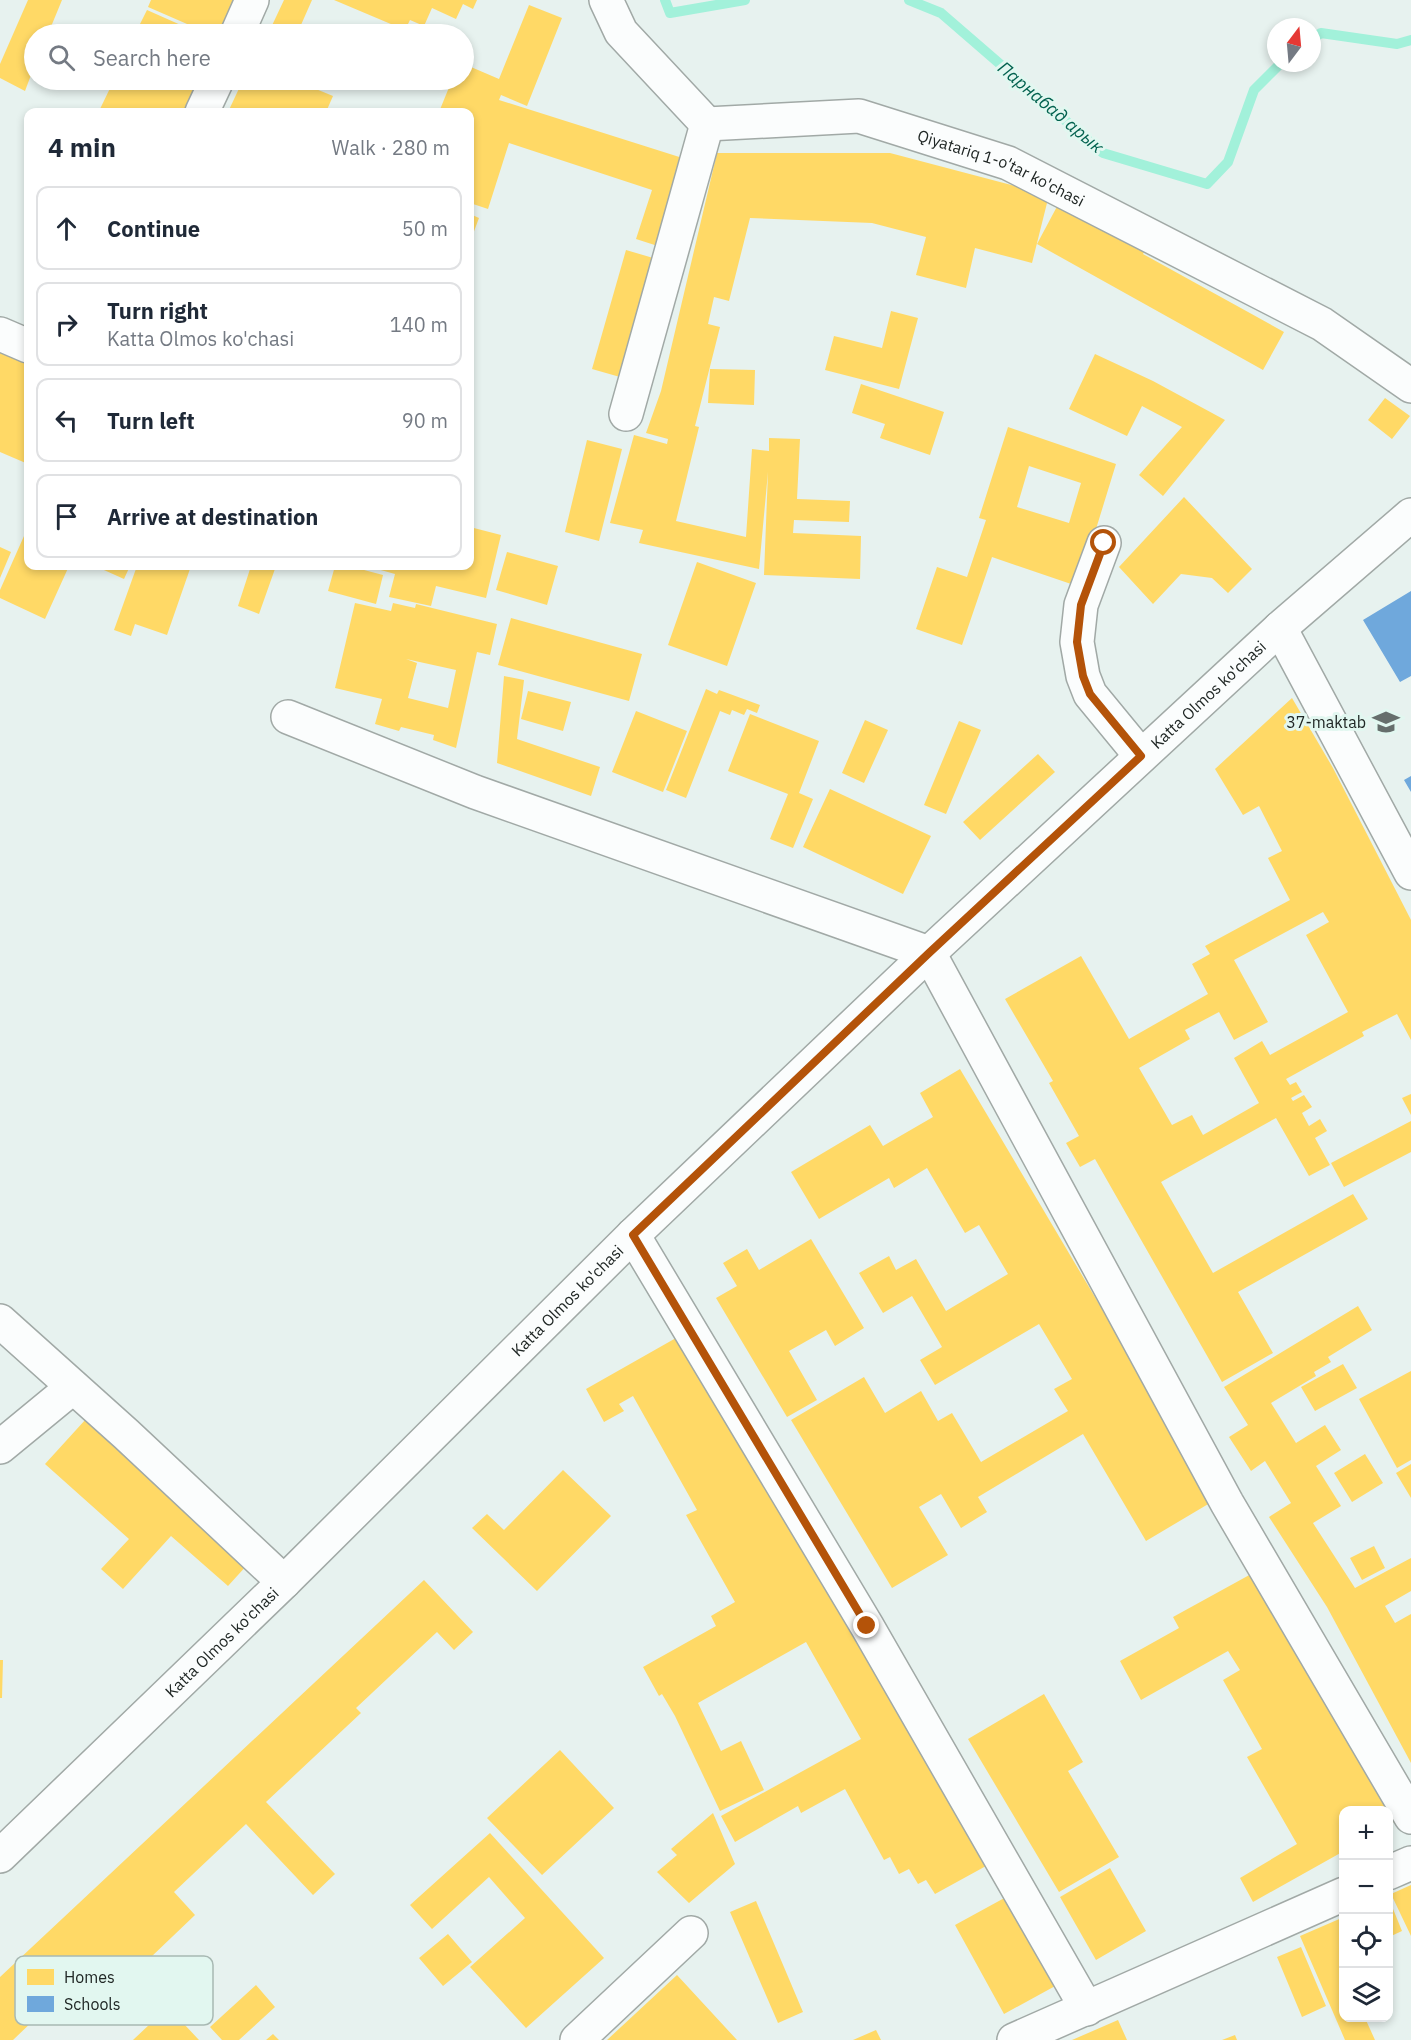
<!DOCTYPE html>
<meta charset="utf-8">
<style>
:root{--surface:#fff;--page:#f2f2f3;--text:#1f2937;--muted:#747a83;--line:#e0e1e3}
body{margin:0;font-family:"IBM Plex Sans",sans-serif;background:var(--page);color:var(--text)}
.controls{position:absolute;right:18px;bottom:18px;display:grid;overflow:hidden;border-radius:12px;box-shadow:0 3px 9px #0003}
.controls button{width:54px;height:54px;display:grid;place-items:center;padding:0;border:0;border-bottom:2px solid var(--line);background:var(--surface);color:var(--text);font:30px sans-serif}
.compass{position:absolute;left:1267px;top:18px;width:54px;height:54px;border-radius:50%;background:var(--surface);box-shadow:0 3px 9px #0003;rotate:16deg}
.stop{position:absolute;width:18px;height:18px;margin:-14px;border:4px solid #b45309;border-radius:50%;background:#fff}
.stop.end{background:#b45309;border-color:#fff;box-shadow:0 2px 6px #0008}
.list{margin:0;padding:0;list-style:none}
h2{display:flex;justify-content:space-between;align-items:center;height:78px;margin:0;padding:0 24px;font-size:26px}
h2 small{font-size:20px;font-weight:400;color:var(--muted)}
.list li{display:grid;grid-template-columns:39px 1fr auto;gap:18px;align-items:center;box-sizing:border-box;height:84px;margin:0 12px 12px;padding:0 12px;border:2px solid var(--line);border-radius:12px}
.list b{display:block;font-size:22px;white-space:nowrap}
.list p{margin:0;font-size:20px;white-space:nowrap;color:var(--muted)}
.list em{font-size:20px;font-style:normal;color:var(--muted)}
.icon{flex:none;width:33px;height:33px;fill:none;stroke:currentColor;stroke-width:2;stroke-linecap:round;stroke-linejoin:round}
.map{position:relative;flex:none;width:1411px;height:2040px;overflow:hidden}
.search{position:absolute;background:var(--surface);box-shadow:0 3px 9px #0003;left:24px;top:24px;width:450px;height:66px;display:flex;align-items:center;gap:15px;box-sizing:border-box;padding:0 21px;border-radius:33px;color:var(--muted);font-size:22px}
.panel{position:absolute;background:var(--surface);box-shadow:0 3px 9px #0003;left:24px;top:108px;width:450px;height:462px;border-radius:12px}
.map>svg:first-child{display:block}
.homes{fill:#ffd966;fill-rule:evenodd}
.schools{fill:#6fa8dc}
.lines{fill:none;stroke-linecap:round;stroke-linejoin:round}
.stream{stroke:#a2f1da;stroke-width:10}
.minor-casing{stroke:#a1a9a6;stroke-width:36}
.minor{stroke:#fbfdfd;stroke-width:33}
.route{stroke:#b45309;stroke-width:8}
.labels{text-anchor:middle;dominant-baseline:central;stroke-width:6;stroke-linejoin:round;paint-order:stroke}
.street-label{font-size:16px;fill:#202725;stroke:#e2f7f0}
.poi-label{font-size:16px;fill:#202725;stroke:#e2f7f0;text-anchor:end}
.water-label{font-size:18px;font-style:italic;fill:#03624f;stroke:#e2f7f0}
.key{fill:#e2f7f0;stroke:#a8b9b3;stroke-width:1.5}
.key-label{font-size:16px;fill:#202725}
</style>
<div class="map">
<svg width="1411" height="2040" viewBox="0 0 1411 2040">
<rect width="100%" height="100%" fill="#e7f2ef"/>
<path class="homes" d="M28,0H62L48,34H34V67L25,91L0,78V64Z
M151,0H241L226,34H210L148,7Z
M284,0H312L297,34H268Z
M334,0H477L473,9L463,4L456,19L432,8L424,26L410,20L405,30Z
M529,5L562,18L527,106L501,95L499,100L692,161L664,248L636,239L652,190L509,143L488,209L470,203V175L473,164L470,163V112H439L452,80H464V64L499,79Z
M147,10L201,34H135Z
M114,80H208L192,112H107L100,109Z
M243,80H294L333,96L326,112H228Z
M717,153H890L1049,195L1032,263L975,248L966,288L916,275L926,237L872,223L750,218L729,301L714,297L708,324L720,327L695,426L699,427L676,521L746,537L752,449L769,451V438L800,439L797,499L850,501L849,522L794,520L793,533L861,536L860,579L764,575L768,472L759,569L639,543L643,530L610,523L634,435L667,444L668,439L646,433L661,391Z
M1061,199L1147,247L1143,254L1284,332L1263,370L1037,244Z
M470,214L479,218L470,242Z
M626,250L660,260L627,379L592,369Z
M891,311L918,318L899,389L825,370L834,336L882,348Z
M0,352L28,364V464L0,452Z
M1095,354L1153,381L1225,420L1163,496L1139,475L1182,427L1142,406L1127,436L1069,409Z
M710,369L755,370L754,405L708,403Z
M861,384L944,412L930,455L880,438L885,424L852,413Z
M1385,398L1410,416L1392,439L1368,420Z
M1008,427L1116,464L1088,555L1074,585L992,557L962,645L916,629L937,567L967,577L986,520L979,518ZM1029,466L1081,483L1069,523L1017,507Z
M587,440L622,449L599,541L565,532Z
M1184,497L1252,569L1228,593L1212,578L1181,574L1153,604L1119,567Z
M28,527V566H69L45,619L0,598V590Z
M470,527L501,535L486,598L436,586L431,606L389,597L395,574L377,569L378,566H470Z
M0,547L11,552L0,578Z
M507,552L558,566L547,605L496,590Z
M697,562L756,583L727,666L668,645Z
M95,566H130L124,579Z
M137,566H191L167,635L135,624L131,636L114,630Z
M251,566H276L259,614L238,606Z
M335,566H349L383,575L376,604L328,591Z
M355,603L391,611L393,603L415,608L416,604L497,624L490,655L477,652L456,748L433,740L434,735L401,727L399,731L375,724L382,699L335,688ZM406,659L456,670L448,708L408,698L417,663Z
M511,618L642,654L629,701L498,665Z
M504,676L524,680L517,739L600,767L591,796L497,763Z
M706,689L717,694L719,690L760,705L757,713L747,709L744,715L732,710L730,715L720,711L686,798L666,790Z
M528,691L571,702L563,731L521,719Z
M1292,698L1333,768L1411,920V1040L1397,1014L1362,1032L1364,1036L1286,1079L1290,1085L1296,1082L1302,1092L1291,1098L1293,1101L1304,1095L1312,1107L1302,1113L1309,1126L1320,1119L1327,1131L1315,1138L1330,1165L1309,1176L1276,1118L1161,1182L1213,1273L1353,1194L1368,1219L1238,1292L1273,1353L1222,1382L1095,1159L1080,1167L1066,1143L1079,1136L1049,1083L1053,1081L1005,999L1081,956L1129,1039L1208,994L1192,964L1210,954L1205,946L1290,900L1268,858L1282,851L1259,806L1243,815L1215,769ZM1323,912L1329,922L1306,935L1348,1012L1270,1055L1262,1041L1234,1058L1259,1103L1203,1135L1192,1115L1172,1125L1139,1068L1190,1039L1185,1030L1219,1012L1234,1040L1268,1022L1234,960Z
M636,711L687,731L663,792L612,772Z
M750,714L819,741L799,793L813,799L793,848L770,839L788,794L728,771Z
M865,720L888,730L864,783L842,773Z
M959,721L981,730L946,814L924,805Z
M1038,754L1055,772L980,840L963,822Z
M830,789L931,836L903,894L803,847Z
M960,1069L1215,1500L1146,1541L1083,1434L978,1497L987,1512L961,1528L941,1494L919,1507L948,1555L892,1588L791,1420L864,1377L885,1413L921,1391L938,1421L952,1413L981,1462L1068,1411L1054,1389L1072,1379L1039,1324L935,1385L920,1360L942,1347L912,1296L883,1313L859,1273L889,1256L896,1270L916,1259L946,1311L1008,1274L979,1225L965,1233L927,1168L894,1188L889,1178L819,1219L791,1172L870,1125L883,1146L933,1117L920,1093Z
M1411,1094V1115L1402,1098Z
M1411,1121V1152L1344,1187L1331,1163Z
M811,1239L864,1328L835,1346L826,1330L789,1351L817,1400L787,1417L716,1298L737,1286L723,1263L747,1249L759,1270Z
M1358,1306L1372,1330L1328,1357L1331,1362L1314,1372L1316,1376L1271,1403L1296,1443L1325,1425L1341,1450L1316,1466L1341,1506L1313,1523L1355,1588L1411,1558V1591L1385,1606L1395,1623L1411,1614V1763L1327,1607L1269,1517L1291,1503L1265,1461L1251,1471L1229,1437L1248,1425L1224,1387Z
M683,1334L986,1866L935,1894L926,1880L918,1884L909,1869L899,1874L890,1857L884,1860L845,1789L801,1813L798,1806L735,1842L721,1816L861,1739L806,1642L698,1703L721,1751L741,1741L764,1790L720,1811L675,1716L662,1694L659,1696L643,1667L716,1626L711,1616L735,1602L686,1515L697,1510L633,1396L619,1404L624,1411L604,1422L586,1389Z
M1343,1364L1357,1388L1315,1411L1301,1387Z
M1411,1371V1460L1397,1468L1359,1399Z
M86,1419L248,1564L228,1586L171,1536L123,1589L101,1569L129,1539L45,1464Z
M1365,1454L1383,1483L1352,1502L1334,1473Z
M1411,1464V1498L1396,1473Z
M563,1470L611,1516L537,1591L472,1528L487,1514L504,1530Z
M1374,1546L1385,1568L1362,1580L1350,1558Z
M1253,1573L1397,1820L1389,1825V1810H1344V1851L1253,1902L1240,1878L1297,1844L1247,1757L1262,1749L1223,1680L1240,1670L1228,1651L1141,1700L1120,1661L1179,1628L1173,1617Z
M424,1580L473,1632L454,1650L437,1632L356,1708L361,1713L266,1802L335,1874L313,1895L246,1824L174,1892L195,1915L83,2022L58,1997L13,2040H0V1977Z
M0,1660H3L2,1698H0Z
M1044,1694L1083,1762L1068,1771L1119,1857L1059,1892L968,1739Z
M560,1750L614,1808L542,1875L487,1818Z
M713,1813L735,1864L689,1903L657,1872L677,1855L671,1849Z
M490,1833L604,1958L526,2028L470,1967L525,1918L489,1877L432,1929L410,1905Z
M1110,1868L1146,1931L1096,1960L1060,1897Z
M1411,1885V1936L1391,1894Z
M1008,1896L1057,1985L1004,2014L955,1925Z
M1389,1899L1402,1931L1389,1937Z
M756,1901L803,2012L778,2023L730,1912Z
M1344,1917V2018H1365L1375,2040H1345L1300,1936Z
M448,1934L472,1962L443,1986L419,1958Z
M1301,1947L1326,2006L1302,2017L1277,1957Z
M677,1975L737,2040H607Z
M256,1985L275,2007L239,2040H222L210,2027Z
M168,2007L199,2040H133Z
M1118,2020L1127,2040H1072Z
M876,2030L881,2040H853Z
M273,2034L279,2040H266Z
M1235,2035L1237,2040H1222Z"/>
<path class="schools" d="M1411,591V676L1400,682L1363,620Z
M1411,776V792L1404,780Z"/>
<g class="lines">
<path class="stream" d="M665,0L670,13L745,0
M909,0L941,13L1103,153L1207,184L1228,162L1254,90L1281,63
M1312,39L1321,33L1397,44L1411,40"/>
<defs>
<g id="minor">
<path id="s1" d="M606,0L621,32L707,124L859,116L1008,163L1322,324L1411,386"/>
<path d="M237,34L252,0"/>
<path d="M202,112L217,80"/>
<path d="M0,334L28,346"/>
<path d="M626,414L707,124"/>
<path d="M1104,543L1081,605L1077,642L1083,676L1090,694L1141,756"/>
<path d="M1280,628L1411,873"/>
<path d="M288,717L475,792L929,953L1227,1503L1411,1817"/>
<path d="M633,1235L867,1626L1087,2009"/>
<path d="M0,1321L126,1434L284,1582"/>
<path d="M0,1447L73,1387"/>
<path id="s2" d="M0,1856L284,1582L633,1235L929,953L1280,628L1411,515"/>
<path d="M1388,1873L1411,1863"/>
<path d="M577,2040L691,1933"/>
<path d="M1014,2040L1344,1894"/>
</g>
</defs>
<use href="#minor" class="minor-casing"/>
<use href="#minor" class="minor"/>
</g>
<g class="lines">
<path class="route" d="M867,1626L633,1235L929,953L1141,756L1090,694L1083,676L1077,642L1081,605L1104,543"/>
</g>
<defs>
<symbol id="school-bare" viewBox="-9 -9 18 18"><path d="M0-5L7-2L0 1L-7-2ZM-4 1L0 2.5L4 1V4Q0 6-4 4Z" fill="#666e6c" stroke="#e2f7f0" stroke-width="2.5" paint-order="stroke"/></symbol>
</defs>
<g fill-rule="evenodd">
<use href="#school-bare" x="1367" y="703" width="38" height="38"/>
</g>
<g class="labels">
<g class="street-label">
<text stroke="none"><textPath href="#s1" startOffset="465">Qiyatariq 1-o'tar ko'chasi</textPath></text>
<text stroke="none"><textPath href="#s2" startOffset="1676">Katta Olmos ko'chasi</textPath></text>
<text stroke="none"><textPath href="#s2" startOffset="794">Katta Olmos ko'chasi</textPath></text>
<text stroke="none"><textPath href="#s2" startOffset="308">Katta Olmos ko'chasi</textPath></text>
</g>
<g class="poi-label">
<text x="1366" y="722">37-maktab</text>
</g>
<g class="water-label">
<text transform="translate(1051 107) rotate(40)">Парнабад арык</text>
</g>
</g>
<rect x="15" y="1956" width="198" height="69" rx="9" class="key"/>
<rect x="27" y="1969" width="27" height="16" fill="#ffd966"/>
<rect x="27" y="1996" width="27" height="16" fill="#6fa8dc"/>
<g class="key-label">
<text x="64" y="1983">Homes</text>
<text x="64" y="2010">Schools</text>
</g>
</svg>
<div class="controls">
<button>+</button>
<button>−</button>
<button><svg class="icon" aria-label="locate" viewBox="0 0 24 24"><circle cx="12" cy="12" r="6"/><path d="M12 2v4M12 18v4M2 12h4M18 12h4"/></svg></button>
<button><svg class="icon" aria-label="layers" viewBox="0 0 24 24"><path d="M12 4l9 5-9 5-9-5zM3 14l9 5 9-5"/></svg></button>
</div>
<svg class="compass" viewBox="-18 -18 36 36"><path d="M0-13l5 13h-10z" fill="#e53935"/><path d="M0 13l5-13h-10z" fill="#747a83"/></svg>
<div class="stop" style="left:1104px;top:543px"></div>
<div class="stop end" style="left:867px;top:1626px"></div>
<div class="search"><svg class="icon" aria-label="search" viewBox="0 0 24 24"><circle cx="10" cy="10" r="6"/><path d="M15 15l6 6"/></svg>Search here</div>
<section class="panel">
<h2>4 min<small>Walk · 280 m</small></h2>
<ul class="list">
<li><svg class="icon" aria-label="ahead" viewBox="0 0 24 24"><path d="M12 20V5M6 11l6-6 6 6"/></svg><div><b>Continue</b></div><em>50 m</em></li>
<li><svg class="icon" aria-label="right" viewBox="0 0 24 24"><path d="M7 20v-9h11M14 6l5 5-5 5"/></svg><div><b>Turn right</b><p>Katta Olmos ko'chasi</p></div><em>140 m</em></li>
<li><svg class="icon" aria-label="left" viewBox="0 0 24 24"><path d="M17 20v-9H6M10 6l-5 5 5 5"/></svg><div><b>Turn left</b></div><em>90 m</em></li>
<li><svg class="icon" aria-label="arrive" viewBox="0 0 24 24"><path d="M6 21V4h12l-3 4 3 4H6"/></svg><div><b>Arrive at destination</b></div></li>
</ul>
</section>
</div>
